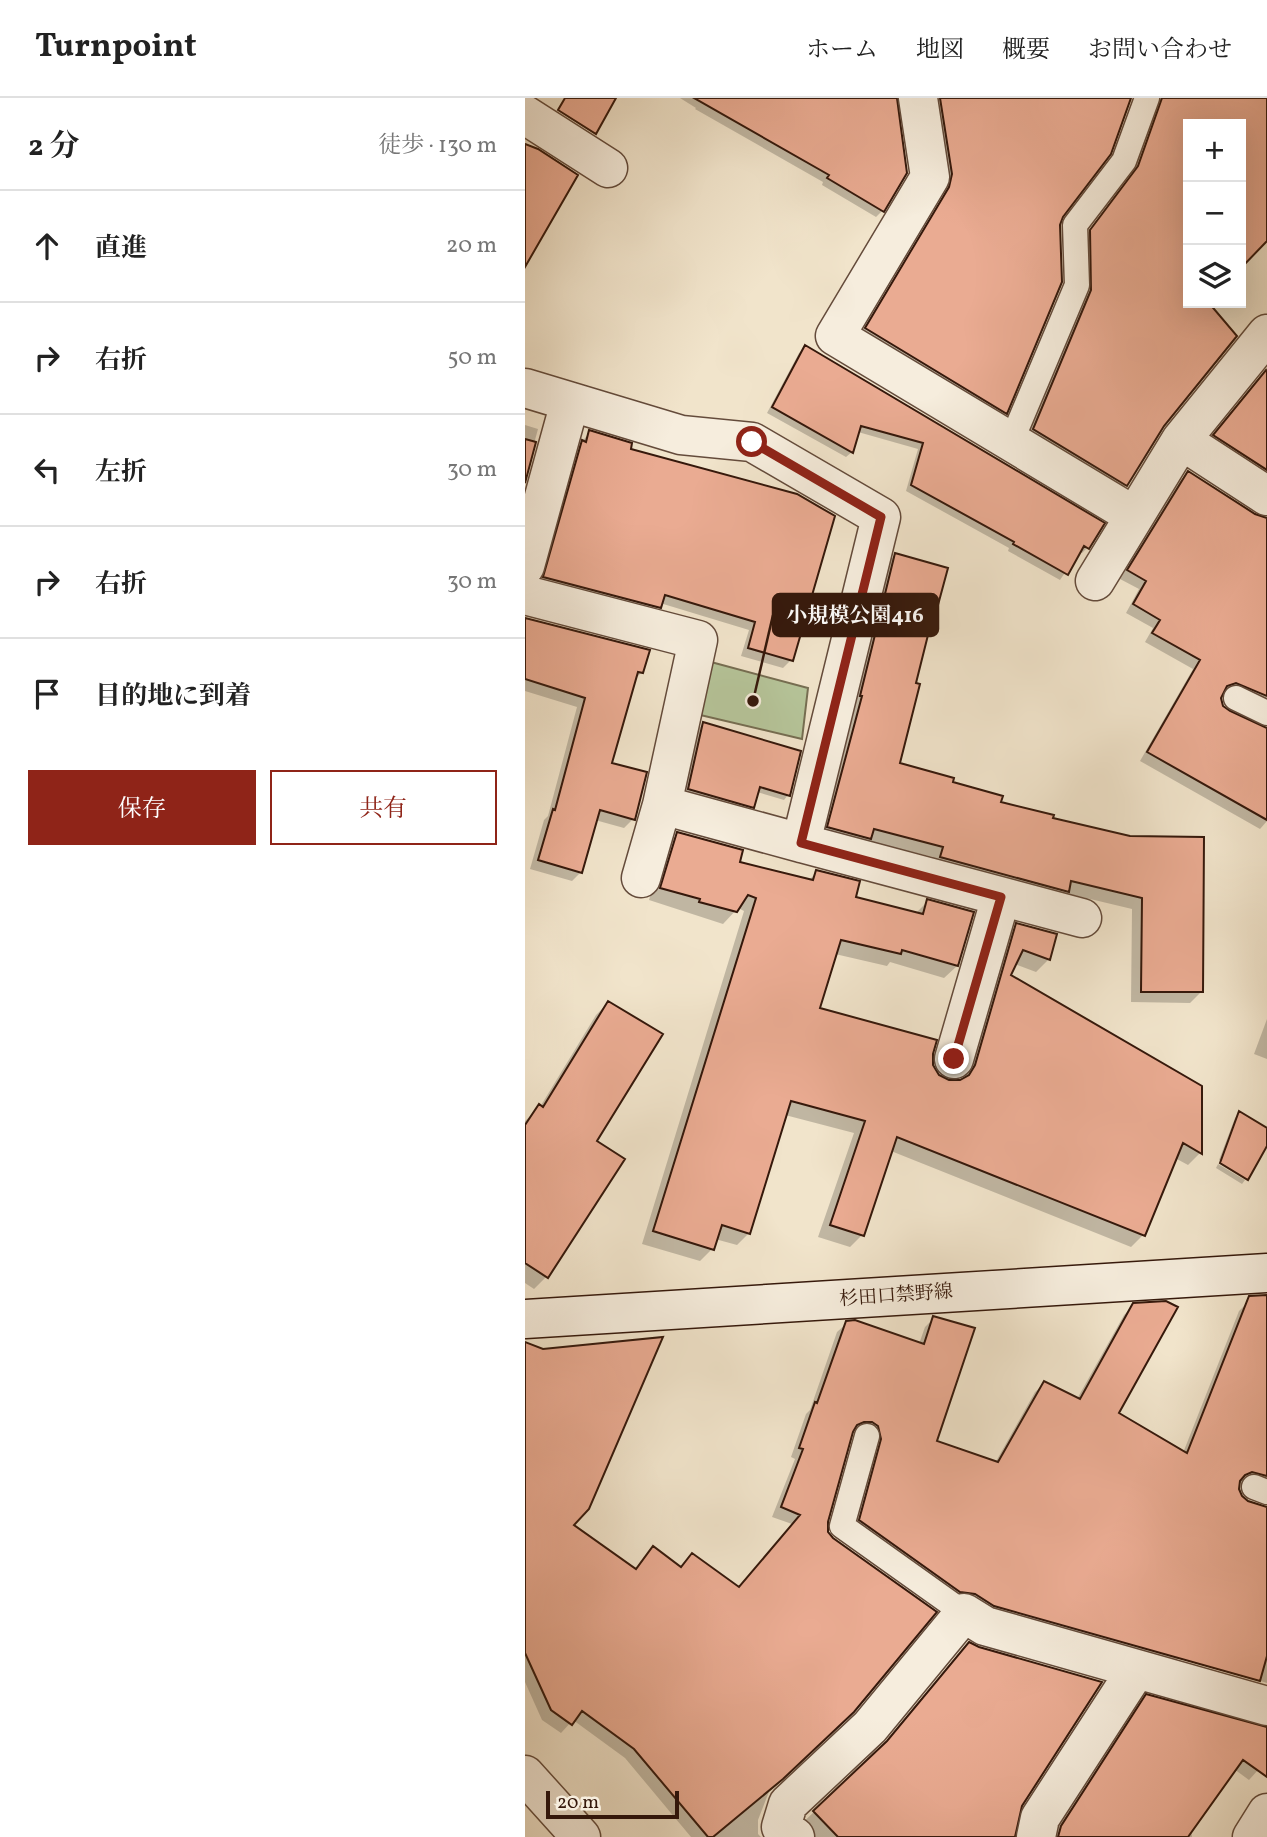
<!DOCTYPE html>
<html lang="ja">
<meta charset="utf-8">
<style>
:root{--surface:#fff;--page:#f2f2f2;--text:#222;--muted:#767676;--line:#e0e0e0;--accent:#8f2418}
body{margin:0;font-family:Vollkorn,"Noto Serif JP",serif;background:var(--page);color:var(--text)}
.controls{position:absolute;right:21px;top:21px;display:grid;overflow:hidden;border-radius:0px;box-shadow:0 7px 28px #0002}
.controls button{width:63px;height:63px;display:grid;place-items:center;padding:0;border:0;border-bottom:2px solid var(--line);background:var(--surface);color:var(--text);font:35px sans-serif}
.scale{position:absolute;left:21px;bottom:18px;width:133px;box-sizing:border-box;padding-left:7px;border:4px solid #35180b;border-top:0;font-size:19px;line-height:24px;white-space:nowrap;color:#35180b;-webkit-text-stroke:5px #f6eddd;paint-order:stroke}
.stop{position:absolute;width:21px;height:21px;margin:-16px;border:5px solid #8f2418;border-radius:50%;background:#fff}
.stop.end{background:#8f2418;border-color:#fff;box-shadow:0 2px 7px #0008}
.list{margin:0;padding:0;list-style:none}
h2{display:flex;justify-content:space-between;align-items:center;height:91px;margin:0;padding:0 28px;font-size:30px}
h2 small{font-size:23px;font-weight:400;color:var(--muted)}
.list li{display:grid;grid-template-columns:46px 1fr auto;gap:21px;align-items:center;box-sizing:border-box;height:112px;padding:0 28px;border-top:2px solid var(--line)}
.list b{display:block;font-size:26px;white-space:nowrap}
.list em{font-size:23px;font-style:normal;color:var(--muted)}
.actions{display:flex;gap:14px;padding:21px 28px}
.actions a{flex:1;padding:16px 0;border:2px solid var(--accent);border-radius:0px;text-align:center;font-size:24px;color:var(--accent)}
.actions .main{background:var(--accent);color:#fff}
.icon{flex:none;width:38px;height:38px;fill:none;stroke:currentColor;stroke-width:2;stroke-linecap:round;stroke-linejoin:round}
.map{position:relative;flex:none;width:742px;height:1739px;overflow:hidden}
header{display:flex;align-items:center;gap:42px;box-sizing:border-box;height:98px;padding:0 35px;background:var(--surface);border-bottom:2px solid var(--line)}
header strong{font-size:33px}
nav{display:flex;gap:38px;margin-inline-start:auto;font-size:24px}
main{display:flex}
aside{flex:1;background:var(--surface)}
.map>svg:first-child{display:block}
.green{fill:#b6c59a;stroke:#766e52;stroke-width:2}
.shadow{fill:#0003}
.building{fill:#eaab92;stroke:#35180b;stroke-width:2}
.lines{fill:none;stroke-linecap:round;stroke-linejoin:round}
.service-casing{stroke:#644b3b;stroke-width:27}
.minor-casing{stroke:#644b3b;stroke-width:41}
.tertiary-casing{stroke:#644b3b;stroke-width:41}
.secondary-casing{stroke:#35180b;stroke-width:41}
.service{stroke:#f6eddd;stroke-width:24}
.minor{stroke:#f6eddd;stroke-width:38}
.tertiary{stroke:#f6eddd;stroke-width:38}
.secondary{stroke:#f6eddd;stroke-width:38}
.route{stroke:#8f2418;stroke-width:9}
.labels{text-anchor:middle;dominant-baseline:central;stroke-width:6;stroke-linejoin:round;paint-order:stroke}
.street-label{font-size:19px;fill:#35180b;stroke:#f6eddd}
.leader{fill:none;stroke:#35180b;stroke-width:2.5}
.callout-dot{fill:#35180b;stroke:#f6eddd;stroke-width:2.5}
.callout{fill:#35180b;stroke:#35180b;stroke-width:2.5}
.callout-label{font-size:21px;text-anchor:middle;font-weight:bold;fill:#fff}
</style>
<header>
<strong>Turnpoint</strong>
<nav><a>ホーム</a><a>地図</a><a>概要</a><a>お問い合わせ</a></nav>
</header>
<main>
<aside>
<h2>2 分<small>徒歩 · 130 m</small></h2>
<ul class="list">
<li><svg class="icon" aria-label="ahead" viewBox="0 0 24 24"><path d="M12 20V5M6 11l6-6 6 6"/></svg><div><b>直進</b></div><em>20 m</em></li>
<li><svg class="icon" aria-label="right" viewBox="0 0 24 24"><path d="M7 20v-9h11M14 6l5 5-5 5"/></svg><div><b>右折</b></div><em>50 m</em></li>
<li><svg class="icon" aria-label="left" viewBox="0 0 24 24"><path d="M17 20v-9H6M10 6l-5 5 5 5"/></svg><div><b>左折</b></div><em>30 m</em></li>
<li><svg class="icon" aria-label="right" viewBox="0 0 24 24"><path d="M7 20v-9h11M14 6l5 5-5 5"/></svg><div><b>右折</b></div><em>30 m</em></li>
<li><svg class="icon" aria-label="arrive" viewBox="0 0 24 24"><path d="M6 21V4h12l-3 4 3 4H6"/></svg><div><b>目的地に到着</b></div></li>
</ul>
<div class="actions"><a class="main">保存</a><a>共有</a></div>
</aside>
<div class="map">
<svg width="742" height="1739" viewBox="0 0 742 1739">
<rect width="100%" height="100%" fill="#f1e4cb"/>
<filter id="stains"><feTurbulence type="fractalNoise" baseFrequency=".00286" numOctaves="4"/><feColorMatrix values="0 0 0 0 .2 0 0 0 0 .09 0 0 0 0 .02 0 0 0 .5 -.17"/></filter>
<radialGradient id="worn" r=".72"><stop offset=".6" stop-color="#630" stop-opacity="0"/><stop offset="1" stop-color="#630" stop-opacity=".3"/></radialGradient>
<path class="green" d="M186,564L283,590L277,641L171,616Z"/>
<path class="shadow" d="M155,0H370L357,113L351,119L297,87L298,84L170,11L171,10Z
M406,0H606L536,118L480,315L474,321L334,238L418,98L420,84Z
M628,0H742V64L716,61V26H663V60L656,96L663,98V205H682L710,238L637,327L601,387L594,394L502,338L560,200L559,140L606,77L630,13Z
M280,249L563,449L557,455L554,454L535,482L483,453L484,450L381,393L393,351L333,334L327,354L321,359L242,315L274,255Z
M742,271V385L682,346Z
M0,327L13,331L0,379Z
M65,334L103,352L266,562L258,570L216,558L224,532L135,505L126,517L11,487L50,352Z
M663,375L730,418L742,421V611L701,593L697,594L694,600L697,609L704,615L742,632V723L735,731L615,663L668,571L620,544L628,530L601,515L614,491L595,481L655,383Z
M370,457L408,517L406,519L372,667L425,685L474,706L526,722L605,740L676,894L665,905L606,904L607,811L540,795L531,804L405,770L408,759L342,743L292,740L359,468Z
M0,521L117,574L109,582L85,666L108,721L99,730L70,722L56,774L47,783L5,771L19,722L23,718L52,609L0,593Z
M178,626L263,697L259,702L232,694L228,709L223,714L159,696L173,631Z
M153,736L213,765L283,783L292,774L329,801L390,816L403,803L432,868L419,880L365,864L362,868L310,856L293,912L406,967L412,978L423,984H435L438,981L479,839L492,827L524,861L511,874L490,866L484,878L676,989L675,1055L663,1067L650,1060L618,1137L606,1149L366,1053L337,1137L325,1149L293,1139L329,1035L260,1017L224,1135L212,1147L190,1141L187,1151L175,1163L117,1146L219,813L213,810L198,826L124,802L140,748Z
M83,905L70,1044L22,1178L9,1191L0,1185V1023L15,1009L71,917Z
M742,921V961L729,956Z
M714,1015L742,1032V1044L722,1080L694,1062L710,1020Z
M693,1066L720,1082L717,1086L691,1070Z
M742,1198V1393L724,1384L713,1385L715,1399L737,1410L742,1409V1585L655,1559L644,1569L459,1517L326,1432L337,1333L328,1332L301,1424L245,1691L233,1722V1736L236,1739H166L100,1660L48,1622L36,1635L17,1622L0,1584V1246L47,1427L109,1472L128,1450L155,1470L167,1457L213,1491L267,1426L247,1419L270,1361L266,1359L281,1316L285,1312L312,1234L322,1225L394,1246L400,1229L409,1220L410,1344L470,1365L510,1294L520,1285L552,1301L599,1217L609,1207L592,1316L658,1355L714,1213L723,1204Z
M444,1546L495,1708L488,1739H280L273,1729L355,1652Z
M622,1598L742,1631V1662L724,1682L709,1671L666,1731L667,1739H527L612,1608Z"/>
<path class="building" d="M40,0H91L71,36L33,12Z
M169,0H372L382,75L359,114L302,80L304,77Z
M415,0H606L586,56L538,119L535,127L537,184L482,316L340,230L424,89L427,76Z
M637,0H742V143L716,170V26H663V205H684L712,238L639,328L602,388L508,331L566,192L565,132L613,68Z
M0,46L13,51L53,77L0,169Z
M280,247L580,425L564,451L559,448L543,477L488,446L489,444L386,387L398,345L336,328L328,355L247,309Z
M741,272L742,274V372L688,337Z
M64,332L107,345L106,351L272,396L310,418L268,563L223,550L230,524L140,497L136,510L18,479L57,342L61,344Z
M0,341L11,344L0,385Z
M663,373L730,416L742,420V598L711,585L702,588L696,600L698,608L705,613L742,630V722L622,654L675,562L627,535L635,522L608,506L621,483L602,472Z
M370,455L423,470L410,518L408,517L391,585L395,586L375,665L429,680L428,684L478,698L476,704L529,717L528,720L605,738L679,739L678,894H616L617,800L546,783L544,794L415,759L418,749L349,731L346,741L302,729L337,598H335Z
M0,520L125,552L118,575L113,574L87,665L122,674L110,722L75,712L57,775L13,762L28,711L30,712L60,600L0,581Z
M178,624L276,653L265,698L235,689L229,710L163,691Z
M152,734L218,752L215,764L288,782L291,772L335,783L331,799L398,816L402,801L449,814L433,868L377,852L376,856L316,842L295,910L412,942L408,956V967L414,977L424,982H435L444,977L450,967L491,825L532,836L525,862L498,852L486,877L677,988V1056L658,1045L620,1138L372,1039L339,1138L305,1127L340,1023L266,1003L225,1136L197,1127L189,1152L128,1133L231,800L223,797L212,814L174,804L175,801L135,790Z
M83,903L138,936L72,1043L100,1061L23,1180L0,1165V1027L14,1006L18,1009Z
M714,1013L742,1030V1048L723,1082L695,1065Z
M742,1197V1378L727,1374L720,1377L715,1383L714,1391L717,1398L723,1403L742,1409V1558L735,1583L469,1508L450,1496L435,1494L334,1422L356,1341L353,1328L347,1324H339L332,1327L328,1334L303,1424V1434L308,1440L412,1514L329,1614L258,1681L188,1739H183L109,1651L57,1613L47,1627L26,1612L0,1555V1244L18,1251L138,1239L64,1411L49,1427L111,1471L128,1448L156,1469L167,1455L214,1489L275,1417L256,1409L278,1351L274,1350L290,1304L292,1305L321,1223L330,1222L399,1246L408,1218L450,1230L412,1343L473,1364L519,1283L555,1301L608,1205L641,1203L653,1209L594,1315L662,1355L724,1198Z
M444,1544L454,1549L577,1584L497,1708L490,1739H313L288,1713L362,1643Z
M621,1596L742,1629V1679L718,1662L663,1739H533L536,1728Z"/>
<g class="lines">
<defs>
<path id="service" d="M486,344L552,187L550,127L599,63L622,0
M711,600L742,615
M342,1338L317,1428L439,1515
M729,1389L742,1394"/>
<path id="minor" d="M393,0L405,79L310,238L608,417
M0,17L83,70
M0,290L156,337L227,344L356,419L276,745L137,707L173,542L0,497
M656,342L742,398
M0,468L45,304
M570,483L656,342L742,236
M276,745L557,820
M116,780L137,707
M429,961L476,799
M270,1739L256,1729L263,1706L345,1629L439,1515L460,1528L742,1608
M511,1739L515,1720L611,1572
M727,1739L742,1715"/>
<path id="tertiary" d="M0,1677L56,1739"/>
<path id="secondary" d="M0,1221L742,1175"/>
</defs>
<use href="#service" class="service-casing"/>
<use href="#minor" class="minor-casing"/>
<use href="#tertiary" class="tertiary-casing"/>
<use href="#secondary" class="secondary-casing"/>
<use href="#service" class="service"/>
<use href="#minor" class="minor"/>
<use href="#tertiary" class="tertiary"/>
<use href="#secondary" class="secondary"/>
</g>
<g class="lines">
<path class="route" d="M227,344L356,419L276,745L476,799L429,961"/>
</g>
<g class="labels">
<g class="street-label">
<text transform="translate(371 1198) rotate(-4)">杉田口禁野線</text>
</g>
</g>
<path class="leader" d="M228 603L248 517"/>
<circle class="callout-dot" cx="228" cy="603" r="7"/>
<rect class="callout" x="248" y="496" width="165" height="42" rx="7"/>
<g class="callout-label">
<text x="330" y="524">小規模公園416</text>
</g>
<rect width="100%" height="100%" filter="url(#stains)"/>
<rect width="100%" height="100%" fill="url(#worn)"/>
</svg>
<div class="controls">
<button>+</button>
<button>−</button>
<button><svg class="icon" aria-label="layers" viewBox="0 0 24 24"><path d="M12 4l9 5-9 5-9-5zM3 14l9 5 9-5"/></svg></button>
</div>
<div class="scale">20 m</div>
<div class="stop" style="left:227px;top:344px"></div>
<div class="stop end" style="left:429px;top:961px"></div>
</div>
</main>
